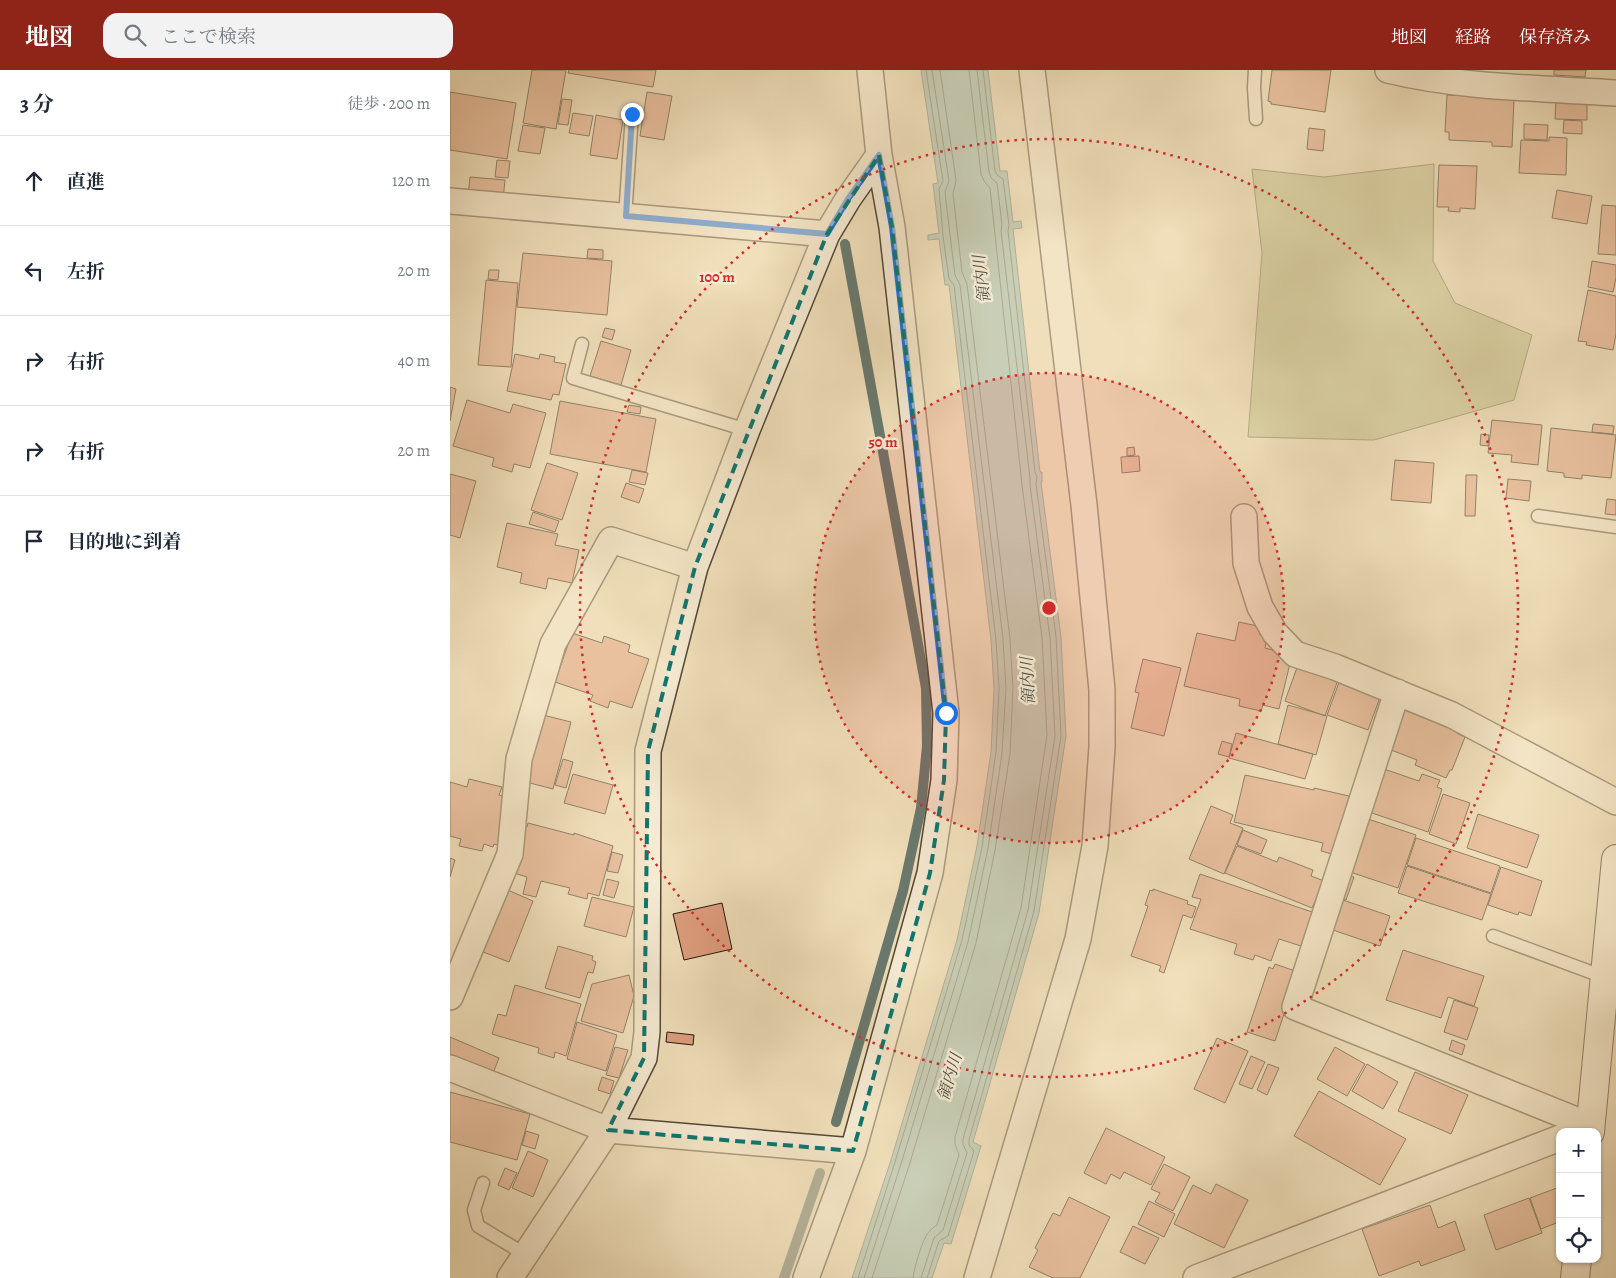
<!DOCTYPE html>
<html lang="ja">
<meta charset="utf-8">
<style>
:root{--surface:#fff;--page:#f2f2f3;--text:#1f2937;--muted:#747a83;--line:#e0e1e3;--accent:#8f2418}
body{margin:0;font-family:Alegreya,"Noto Serif JP",serif;background:var(--page);color:var(--text)}
.controls{position:absolute;right:15px;bottom:15px;display:grid;overflow:hidden;border-radius:10px;box-shadow:0 1px 4px #0004}
.controls button{width:45px;height:45px;display:grid;place-items:center;padding:0;border:0;border-bottom:1px solid var(--line);background:var(--surface);color:var(--text);font:25px sans-serif}
.stop{position:absolute;width:15px;height:15px;margin:-11px;border:4px solid #1a73e8;border-radius:50%;background:#fff}
.stop.end{background:#1a73e8;border-color:#fff;box-shadow:0 1px 5px #0008}
.list{margin:0;padding:0;list-style:none}
h2{display:flex;justify-content:space-between;align-items:center;height:65px;margin:0;padding:0 20px;font-size:21px}
h2 small{font-size:16px;font-weight:400;color:var(--muted)}
.list li{display:grid;grid-template-columns:32px 1fr auto;gap:15px;align-items:center;box-sizing:border-box;height:90px;padding:0 20px;border-top:1px solid var(--line)}
.list b{display:block;font-size:19px;white-space:nowrap}
.list em{font-size:16px;font-style:normal;color:var(--muted)}
.icon{flex:none;width:28px;height:28px;fill:none;stroke:currentColor;stroke-width:2;stroke-linecap:round;stroke-linejoin:round}
.map{position:relative;flex:none;width:1166px;height:1208px;overflow:hidden}
header{display:flex;align-items:center;gap:30px;box-sizing:border-box;height:70px;padding:0 25px;background:var(--accent);color:#fff}
header strong{font-size:24px}
nav{display:flex;gap:28px;margin-inline-start:auto;font-size:18px}
.search{width:350px;height:45px;background:var(--page);display:flex;align-items:center;gap:12px;box-sizing:border-box;padding:0 18px;border-radius:15px;color:var(--muted);font-size:19px}
main{display:flex}
aside{flex:1;background:var(--surface)}
.map>svg:first-child{display:block}
.green{fill:#c0c08b;stroke:#706a4a}
.water{fill:#9abcb1;stroke:#69796e}
.lines{fill:none;stroke-linecap:round;stroke-linejoin:round}
.shore{stroke:#5c685d;stroke-width:1}
.stream{stroke:#69796e;stroke-width:10}
.building{fill:#e09e7f;stroke:#1f1509}
.lane-casing{stroke:#534835;stroke-width:15}
.street-casing{stroke:#534835;stroke-width:28}
.secondary-casing{stroke:#1f1509;stroke-width:30}
.lane{stroke:#f5ead2;stroke-width:12}
.street{stroke:#f5ead2;stroke-width:25}
.secondary{stroke:#f5ead2;stroke-width:28}
.route{stroke:#1a73e8;stroke-width:6}
.marked{fill:none;stroke:#0f766e;stroke-width:4;stroke-dasharray:10 6;stroke-linejoin:round}
.ring{fill:none;stroke:#d62828;stroke-width:2.5;stroke-dasharray:2.5 5}
.labels{text-anchor:middle;dominant-baseline:central;stroke-width:5;stroke-linejoin:round;paint-order:stroke}
.water-label{font-size:16px;font-style:italic;fill:#4a4f44;stroke:#f5ead2}
.centre{fill:#d62828;stroke:#f5ead2;stroke-width:2.5}
.ring-label{font-size:15px;text-anchor:middle;font-weight:bold;fill:#d62828;stroke:#f5ead2;stroke-width:5;stroke-linejoin:round;paint-order:stroke}
</style>
<header>
<strong>地図</strong>
<div class="search"><svg class="icon" aria-label="search" viewBox="0 0 24 24"><circle cx="10" cy="10" r="6"/><path d="M15 15l6 6"/></svg>ここで検索</div>
<nav><a>地図</a><a>経路</a><a>保存済み</a></nav>
</header>
<main>
<aside>
<h2>3 分<small>徒歩 · 200 m</small></h2>
<ul class="list">
<li><svg class="icon" aria-label="ahead" viewBox="0 0 24 24"><path d="M12 20V5M6 11l6-6 6 6"/></svg><div><b>直進</b></div><em>120 m</em></li>
<li><svg class="icon" aria-label="left" viewBox="0 0 24 24"><path d="M17 20v-9H6M10 6l-5 5 5 5"/></svg><div><b>左折</b></div><em>20 m</em></li>
<li><svg class="icon" aria-label="right" viewBox="0 0 24 24"><path d="M7 20v-9h11M14 6l5 5-5 5"/></svg><div><b>右折</b></div><em>40 m</em></li>
<li><svg class="icon" aria-label="right" viewBox="0 0 24 24"><path d="M7 20v-9h11M14 6l5 5-5 5"/></svg><div><b>右折</b></div><em>20 m</em></li>
<li><svg class="icon" aria-label="arrive" viewBox="0 0 24 24"><path d="M6 21V4h12l-3 4 3 4H6"/></svg><div><b>目的地に到着</b></div></li>
</ul>
</aside>
<div class="map">
<svg width="1166" height="1208" viewBox="0 0 1166 1208">
<rect width="100%" height="100%" fill="#f0dfba"/>
<filter id="stains"><feTurbulence type="fractalNoise" baseFrequency=".004" numOctaves="4"/><feColorMatrix values="0 0 0 0 .2 0 0 0 0 .09 0 0 0 0 .02 0 0 0 .5 -.17"/></filter>
<radialGradient id="worn" r=".72"><stop offset=".6" stop-color="#630" stop-opacity="0"/><stop offset="1" stop-color="#630" stop-opacity=".3"/></radialGradient>
<path class="green" d="M984,94L983,191L1005,233L1082,265L1064,330L924,370L798,367L812,183L802,99L874,107Z"/>
<path class="water" d="M471,0H538L550,101H557L563,152L571,151L572,158L563,159L590,402H592V412H591L611,567L616,666L589,843L523,1072L531,1076L501,1174L494,1173L482,1208H402L441,1090L507,870L527,776L541,682L544,619L541,570L499,215H495L489,169L478,170V165L489,163L483,114L488,113Z"/>
<g class="lines">
<path class="shore" d="M408,1208L445,1092L512,870L532,777L546,682L549,619L546,570L504,215L499,209L493,166L489,119L493,111L476,0
M414,1208L451,1094L518,872L538,778L552,683L556,619L553,569L510,215L505,205L500,165L495,122L499,111L482,0
M422,1208L459,1096L526,873L545,780L560,684L563,619L560,569L517,214L512,202L503,124L506,110L490,0
M463,1208C464,1198 472,1171 478,1163C481,1159 484,1157 487,1155L509,1085L505,1074V1067L571,838L597,665L592,568L572,415L540,118L534,111L531,104L519,0
M471,1208L484,1168L493,1160L517,1083L513,1074V1069L578,840L605,666L600,568L580,415V408L551,161L552,155L547,113L541,108L539,102L527,0
M477,1208L489,1171L498,1166L524,1081L519,1075V1070L584,841L611,666L606,567L586,414L587,407L585,402L558,161L559,155L553,109L547,105L545,101L533,0"/>
<path class="stream" d="M386,1052L453,821L471,738L477,676L476,618L395,174
M334,1208L370,1103"/>
</g>
<path class="building" d="M82,0H116L106,59L73,53Z
M119,0H206L203,17L118,3Z
M822,0H881L875,42L821,34V32L818,31Z
M1104,0H1136L1135,7L1104,5Z
M0,22L66,33L57,89L0,80Z
M197,22L222,26L214,70L190,66Z
M997,25L1064,28L1062,77L1042,76V72L999,70V62H995Z
M1106,28L1137,29V50L1105,49Z
M112,29L122,30L118,55L108,54Z
M123,43L143,46L139,66L119,63Z
M146,45L173,50L167,89L140,85Z
M1114,50L1132,51V64L1113,63Z
M1074,54L1098,55L1097,70L1074,69Z
M73,55L95,58L90,84L68,81Z
M859,58L875,60L873,81L857,79Z
M1099,67L1117,68L1116,105L1069,103L1071,70L1099,71Z
M47,90L60,91L58,108L45,107Z
M989,95L1027,96L1025,139L1010,138V142L998,141L999,137H987Z
M20,107L55,110L53,130L18,126Z
M1107,120L1142,126L1137,154L1102,148Z
M1152,135L1166,136V185L1148,184Z
M138,179L153,180V189L137,188Z
M73,183L162,191L157,245L67,237Z
M1142,191L1166,195V208L1163,222L1138,217Z
M39,200H49L48,210L38,209Z
M36,210L68,213L61,297L28,295Z
M1138,220L1166,226V264L1163,280L1136,275L1137,272L1128,271Z
M155,258L165,260L162,270L152,267Z
M151,271L181,280L171,315L140,306Z
M65,284L89,289L90,284L105,287L104,292L116,294L109,325L103,324L101,330L57,321Z
M0,317L6,319L0,351Z
M17,330L60,343L63,334L96,343L80,398L64,394L62,402L42,396L44,388L3,376Z
M110,331L206,349L196,402L100,384Z
M179,335L191,337L190,344L177,342Z
M1042,350L1092,355L1088,395L1061,392L1062,385L1038,383Z
M1143,354L1164,356L1163,364L1142,362Z
M1101,358L1166,365L1161,408L1132,405V409L1114,407V403L1097,401Z
M1031,364L1039,365L1038,376L1030,375Z
M684,377L685,385L677,386V378Z
M689,386L690,401L672,403L671,387Z
M945,390L984,393L981,433L941,430Z
M97,393L128,403L112,450L81,440Z
M182,400L198,403L195,415L179,412Z
M0,404L26,411L10,468L0,465Z
M1016,405H1027L1025,446H1015Z
M1058,409L1081,411L1079,431L1056,428Z
M176,413L194,419L189,433L171,427Z
M1157,429L1166,430V445L1155,444Z
M83,442L109,451L105,462L79,454Z
M57,453L108,464L105,475L129,480L122,513L98,508L96,519L70,513L72,503L47,497Z
M789,552L812,557L810,565L817,567L815,578L842,585L829,639L813,635L811,641L789,636L790,629L734,616L747,563L785,571Z
M122,563L152,573L154,566L180,575L178,582L199,589L182,638L160,631L158,638L140,631L143,625L105,612Z
M693,589L731,598L714,666L681,658L689,623L685,622Z
M849,592L889,607L875,646L835,631Z
M891,607L932,622L918,660L877,645Z
M838,635L877,646L866,685L828,674Z
M952,639L1009,662L1008,664L1015,667L1002,700H1000L996,708L965,695L967,690L936,678Z
M89,644L121,652L103,719L72,711Z
M786,663L863,684L855,709L779,688Z
M772,671L782,674L779,687L768,684Z
M113,689L123,692L116,718L105,715Z
M931,698L969,711L972,704L990,710L987,717L992,719L978,762L916,741Z
M123,704L163,715L155,744L114,733Z
M795,705L864,720V718L899,726L887,777L882,784L871,781L873,773L784,752Z
M19,709L52,717L49,725L56,727L52,776L44,774L43,777L34,774L32,781L9,776L11,769L0,766V712L17,717Z
M993,724L1020,733L1006,774L979,764Z
M761,736L783,745L780,753L793,758L774,804L739,789Z
M1028,744L1089,765L1077,798L1017,778Z
M912,747L966,765L948,818L894,800Z
M78,753L124,765V763L163,776L149,826L138,823L137,829L118,824L120,818L91,811L86,827L73,824L77,807L64,803L69,755L77,757Z
M793,760L817,770L811,784L787,775Z
M966,768L1050,796L1041,823L957,795Z
M787,776L827,792L829,787L863,800L861,806L874,811L862,838L775,803Z
M162,782L173,785L168,803L157,801Z
M0,788L5,790L0,807Z
M957,796L1041,824L1032,850L948,823Z
M1051,797L1092,811L1081,846L1069,842L1068,845L1038,835Z
M750,804L865,843L854,877L829,869L821,891L805,885L803,890L784,884L787,874L740,859L751,829L742,827Z
M895,805L904,807L896,830L887,827Z
M157,809L169,812L164,828L153,825Z
M53,818L83,831L59,892L28,880Z
M703,819L738,831L737,834L746,837L742,848L733,845L714,903L709,901L711,896L681,886L698,836L695,835L700,820L703,821Z
M142,827L184,837L176,867L134,856Z
M887,828L940,846L930,876L877,858Z
M272,833L282,879L234,890L223,844Z
M108,876L143,886L142,890L146,892L143,903L138,902L130,928L95,918Z
M953,880L1034,906L1024,936L998,927L991,948L936,930Z
M825,894L848,902L825,971L797,962L819,897L823,899Z
M179,905L184,926L173,963L131,951L142,914Z
M65,915L131,934L116,986L105,982L104,988L88,983L89,978L42,964L48,944L56,946Z
M1004,930L1028,938L1017,970L994,962Z
M127,952L167,965L156,1001L117,989Z
M217,962L244,965L243,975L216,972Z
M0,967L49,988L41,1008L0,991Z
M767,968L798,981L775,1033L744,1019Z
M1002,970L1015,975L1012,985L999,980Z
M165,977L178,980L169,1008L156,1005Z
M885,977L915,994L897,1026L867,1009Z
M801,986L815,992L802,1019L789,1014Z
M818,994L829,998L817,1025L807,1020Z
M917,994L948,1012L933,1039L902,1021Z
M965,1002L1018,1025L1001,1064L948,1041Z
M152,1007L164,1011L160,1024L148,1020Z
M869,1021L956,1069L930,1115L844,1066Z
M0,1022L80,1044L67,1090L0,1072Z
M656,1058L715,1087L701,1115L674,1102L670,1109L661,1104L656,1114L634,1103Z
M76,1061L89,1065L85,1079L72,1075Z
M78,1081L98,1090L83,1127L62,1118Z
M714,1094L740,1107L723,1141L705,1132L710,1123L701,1119Z
M55,1098L67,1103L59,1120L48,1115Z
M766,1114L798,1130L774,1178L724,1154L743,1115L761,1124Z
M1107,1118L1110,1126L1109,1152L1091,1159L1080,1128Z
M619,1127L660,1147L630,1208H603L579,1197L588,1180L585,1178L603,1143L610,1146Z
M1079,1128L1092,1163L1046,1180L1034,1145Z
M699,1131L725,1144L714,1167L688,1154Z
M980,1135L988,1158L1005,1151L1015,1180L971,1196L969,1191L929,1206L912,1159Z
M683,1156L709,1168L695,1194L670,1182Z"/>
<g class="lines">
<defs>
<path id="lane" d="M805,0L804,18L806,49
M175,147L182,44
M132,274L123,308L297,360
M1088,446L1166,457
M1043,866L1154,907
M33,1113L24,1140L28,1156L76,1185"/>
<path id="street" d="M938,0C1012,18 1090,18 1166,23
M0,131L377,164
M794,447L796,493L810,537L825,563L845,584L885,597L1002,645L1166,732
M947,622L845,937L1141,1056
M0,927L60,784L69,689L103,574L161,470L245,497
M0,998L158,1060L403,1081
M60,1208L158,1060L194,988L197,962L198,681L245,497L297,360L377,164L398,129L429,85L420,0
M356,1208L403,1081L480,803L494,710L496,643L442,157L429,85
M527,1208L628,869L645,776L652,677V620L634,435L582,0
M746,1208L1110,1068"/>
<path id="secondary" d="M1140,1062L1166,789
M1125,1208L1127,1189"/>
</defs>
<use href="#lane" class="lane-casing"/>
<use href="#street" class="street-casing"/>
<use href="#secondary" class="secondary-casing"/>
<use href="#lane" class="lane"/>
<use href="#street" class="street"/>
<use href="#secondary" class="secondary"/>
</g>
<g class="lines">
<path class="route" d="M182,44L176,146L377,164L398,129L429,85L442,157L496,643"/>
</g>
<path d="M0 0H1166V1208H0ZM429,85L442,157L496,643L494,710L480,803L403,1081L158,1060L194,988L198,681L245,497L377,164Z" fill="#f0dfba" fill-opacity=".55" fill-rule="evenodd"/>
<path class="marked" d="M429,85L442,157L496,643L494,710L480,803L403,1081L158,1060L194,988L198,681L245,497L377,164Z"/>
<circle cx="599" cy="538" r="235" fill="#d62828" fill-opacity=".12"/>
<g class="ring">
<circle cx="599" cy="538" r="235"/>
<circle cx="599" cy="538" r="469"/>
</g>
<g class="labels">
<g class="water-label">
<text transform="translate(532 209) rotate(-97)">領内川</text>
<text transform="translate(578 611) rotate(-93)">領内川</text>
<text transform="translate(500 1007) rotate(-73)">領内川</text>
</g>
</g>
<circle cx="599" cy="538" r="8" class="centre"/>
<g class="ring-label">
<text x="267" y="212">100 m</text>
<text x="433" y="377">50 m</text>
</g>
<rect width="100%" height="100%" filter="url(#stains)"/>
<rect width="100%" height="100%" fill="url(#worn)"/>
</svg>
<div class="controls">
<button>+</button>
<button>−</button>
<button><svg class="icon" aria-label="locate" viewBox="0 0 24 24"><circle cx="12" cy="12" r="6"/><path d="M12 2v4M12 18v4M2 12h4M18 12h4"/></svg></button>
</div>
<div class="stop" style="left:496px;top:643px"></div>
<div class="stop end" style="left:182px;top:44px"></div>
</div>
</main>
